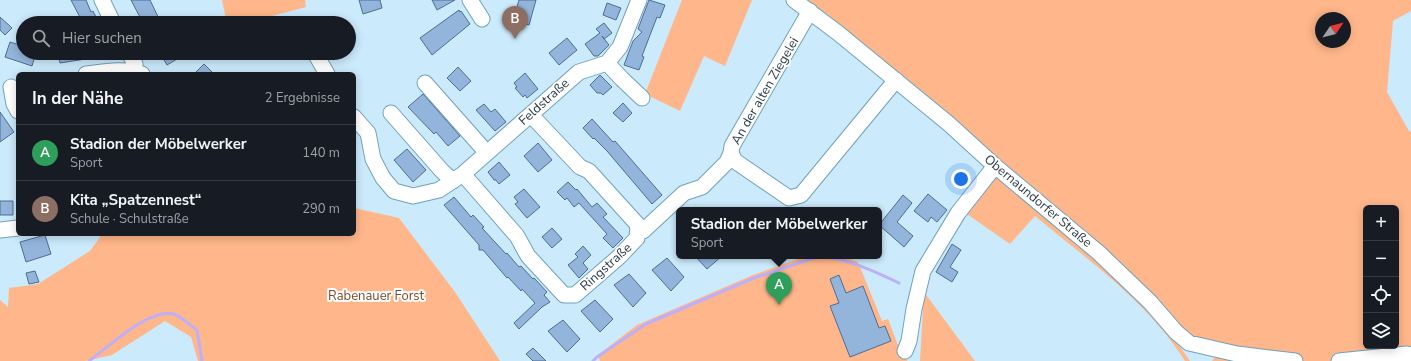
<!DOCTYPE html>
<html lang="de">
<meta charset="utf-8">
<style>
:root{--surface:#171b24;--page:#242831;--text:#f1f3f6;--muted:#9ea1a6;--line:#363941;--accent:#c0a38e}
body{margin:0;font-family:"Nunito Sans",sans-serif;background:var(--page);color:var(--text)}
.controls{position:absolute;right:12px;bottom:12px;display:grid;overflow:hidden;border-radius:6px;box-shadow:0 2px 10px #0003}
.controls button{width:36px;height:36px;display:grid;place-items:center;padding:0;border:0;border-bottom:1px solid var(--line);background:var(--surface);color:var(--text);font:20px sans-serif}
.compass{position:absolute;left:1315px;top:12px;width:36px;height:36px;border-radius:50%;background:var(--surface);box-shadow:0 2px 10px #0003;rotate:55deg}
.you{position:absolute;left:961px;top:179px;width:14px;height:14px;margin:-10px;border:3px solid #fff;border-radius:50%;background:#1a73e8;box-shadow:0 0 0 6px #1a73e833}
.badge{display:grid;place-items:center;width:26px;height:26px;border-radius:50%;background:var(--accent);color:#fff;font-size:13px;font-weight:700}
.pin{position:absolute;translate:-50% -33px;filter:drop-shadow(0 1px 2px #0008)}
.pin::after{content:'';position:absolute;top:21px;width:14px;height:12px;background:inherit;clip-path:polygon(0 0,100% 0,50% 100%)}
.popup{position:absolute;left:676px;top:207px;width:206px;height:52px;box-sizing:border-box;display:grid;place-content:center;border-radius:6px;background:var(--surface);filter:drop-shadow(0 1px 3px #0005);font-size:13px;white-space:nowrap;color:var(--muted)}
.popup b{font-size:15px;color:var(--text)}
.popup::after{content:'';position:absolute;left:50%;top:100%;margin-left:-8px;border:8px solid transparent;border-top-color:var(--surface)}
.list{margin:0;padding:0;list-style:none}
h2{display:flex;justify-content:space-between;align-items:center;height:52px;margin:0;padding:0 16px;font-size:17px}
h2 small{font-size:13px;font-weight:400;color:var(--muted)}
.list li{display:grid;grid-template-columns:26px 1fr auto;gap:12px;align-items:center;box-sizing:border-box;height:56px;padding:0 16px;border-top:1px solid var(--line)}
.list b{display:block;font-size:15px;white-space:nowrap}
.list p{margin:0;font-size:13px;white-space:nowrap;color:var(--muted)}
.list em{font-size:13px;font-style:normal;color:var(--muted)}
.icon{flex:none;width:22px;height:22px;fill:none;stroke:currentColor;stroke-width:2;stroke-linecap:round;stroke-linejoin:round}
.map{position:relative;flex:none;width:1411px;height:361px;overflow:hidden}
.search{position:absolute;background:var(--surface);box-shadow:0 2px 10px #0003;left:16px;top:16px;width:340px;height:44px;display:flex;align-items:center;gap:10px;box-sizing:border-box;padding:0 14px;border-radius:22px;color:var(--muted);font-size:15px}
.panel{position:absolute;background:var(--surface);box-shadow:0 2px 10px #0003;left:16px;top:72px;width:340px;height:164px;border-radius:6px}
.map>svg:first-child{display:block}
.green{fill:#ffb68a;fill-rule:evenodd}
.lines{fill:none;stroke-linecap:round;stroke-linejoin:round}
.stream{stroke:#bdb0f8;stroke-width:3}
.building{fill:#93b4db;stroke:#4e6d91}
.minor-casing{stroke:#6fa2bc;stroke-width:17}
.minor{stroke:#fff;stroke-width:15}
.labels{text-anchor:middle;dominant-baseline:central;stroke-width:4;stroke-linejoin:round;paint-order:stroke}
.street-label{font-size:13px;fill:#263b46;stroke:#fff}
.park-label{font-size:13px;fill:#7a4a2b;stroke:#fff}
</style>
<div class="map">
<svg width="1411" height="361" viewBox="0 0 1411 361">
<rect width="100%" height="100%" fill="#cbeafb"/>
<path class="green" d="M222,0H305L306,7L246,23H227Z
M682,0H752L725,66L704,56L680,111L645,94Z
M802,0H1411V11L1393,21L1387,92L1409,131L1411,132V361H1212L1217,355L1189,343L1091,256L1136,298L1171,334L1190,361H1185C1148,302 1088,260 1035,216L1010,244L964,212L997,173ZM1321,18H1345V42H1321ZM1366,208H1396V346H1366Z
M354,208L399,218L455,292L500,361H198L191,337L165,321L112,355L85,361H0V300L8,307L9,288L38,284L90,251L102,234H354Z
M807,256H841L858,262L882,321L888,319L899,348L909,353L907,361H600L598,355L637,325L753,275Z
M924,292L975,361H920Z"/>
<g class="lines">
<path class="stream" d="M89,361C107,348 150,307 174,314C180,316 191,326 197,330L202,361
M593,361L597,357L646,324L754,278L820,256C848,259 874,271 899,283"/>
</g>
<path class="building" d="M71,0H86L91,12L93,11L99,23H83Z
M131,0H150L161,23H143Z
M359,0H380L382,8L363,14Z
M432,0H455L437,10Z
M519,0H536L529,25L513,20Z
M649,0L665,5L660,18L657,17L642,56L644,57L639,70L624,65L633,41L642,32L638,29Z
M607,3L621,8L616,20L603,15Z
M459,10L460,12L461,11L470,24L432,55L420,38Z
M0,17L12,28L5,35L0,30Z
M604,23L612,33L604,39L602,36L609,45L598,56H594L585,44L600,33L596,29Z
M567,38L577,50L559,65L549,53Z
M10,42L23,46V53H36L32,66L5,57Z
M58,53H91L92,58L60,63Z
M160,53H187L167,65Z
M204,64L214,74H194Z
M458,67L471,81L460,91L447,78Z
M525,73L538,89L527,98L525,95L523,97L515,88L517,87L514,83Z
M600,75L612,87L603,95L601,93H597L590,85Z
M423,94L460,136L448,146L436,132L434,134L408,107Z
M623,103L632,113L623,122L613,113Z
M484,104L491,112L495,109L506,122L495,131L476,110Z
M0,112L14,132L0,142Z
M592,119L613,142L615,141L662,195L652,204L607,151L594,138L593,139L583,128Z
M538,143L552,160L538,172L524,156Z
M407,149L426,170L413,182L394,160Z
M499,162L510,175L499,184L496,180H494L488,172Z
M568,182L576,190L577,189L592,207L597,203L607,214L603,217L623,238L613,248L603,238L607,234L579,203L574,207L567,198L565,200L557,192Z
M524,189L540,207L527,218L515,204L518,202L514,197Z
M928,194L947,210L937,222L931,217L928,222L914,211Z
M903,195L912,203L897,222L913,236L904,247L879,225Z
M454,197L471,217L473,215L484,227L482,228L506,254L507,253L519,267L521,266L533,279L534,278L547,292L544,295L550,302L542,307L519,329L514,323L535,303L522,289L521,291L508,277L507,278L483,250H479V245L444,205Z
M0,201H13V215H0Z
M552,228L562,239L552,248L542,237Z
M45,235L51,254L26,262L20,242Z
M952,244L961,250L950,267L958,272L952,282L936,272Z
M583,246L591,255L583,263L588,269L579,278L568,265L578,257L575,254Z
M695,256H722L707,269Z
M667,258L684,277L671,291L652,270Z
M35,271L39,282L29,284L26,273Z
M629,274L646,293L633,307L614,285Z
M839,275L846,293L863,286L879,328L885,326L891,341L850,357L830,306L839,303L830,279Z
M595,300L613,319L600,332L581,311Z
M563,320L580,339L567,352L548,331Z
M533,348L546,361H533L526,354Z"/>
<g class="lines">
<defs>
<path id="minor" d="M102,0L113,23
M470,0L482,19
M794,0L838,33L949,124L995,166L1099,253L1150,302L1176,332L1189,343L1237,354L1295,361
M810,11L732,146L731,153L735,161L789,198L801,195L896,80
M129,53L135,64V72
M315,53L327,74
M607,63L622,79L642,98
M86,74C103,72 125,68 142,74
M425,83L487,153
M11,87L14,104L18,111
M391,113L442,171L453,181
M354,117L368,133L373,159L383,178L394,191L413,196L439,190L463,174L579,72L607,63L620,47L639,0
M463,174L517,236L528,256L564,295H575L620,256L637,238L638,225L589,171L580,167L531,115
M0,230L18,228
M643,231L684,193L702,187L727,162L731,153
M905,351L909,341L914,309L923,271L958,213L995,166
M1339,361L1407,354L1411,355"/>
</defs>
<use href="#minor" class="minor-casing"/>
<use href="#minor" class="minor"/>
</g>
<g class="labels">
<g class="street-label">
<text transform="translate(765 91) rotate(-60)">An der alten Ziegelei</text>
<text transform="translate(544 102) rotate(-42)">Feldstraße</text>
<text transform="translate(1038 201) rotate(40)">Obernaundorfer Straße</text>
<text transform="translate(606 267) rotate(-42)">Ringstraße</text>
</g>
<g class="park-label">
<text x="376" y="296">Rabenauer Forst</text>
</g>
</g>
</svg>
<div class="controls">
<button>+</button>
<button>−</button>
<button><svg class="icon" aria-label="locate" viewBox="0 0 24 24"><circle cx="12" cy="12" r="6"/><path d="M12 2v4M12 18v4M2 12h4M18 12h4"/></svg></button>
<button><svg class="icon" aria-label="layers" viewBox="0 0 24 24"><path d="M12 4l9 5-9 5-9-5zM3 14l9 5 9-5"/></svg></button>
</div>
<svg class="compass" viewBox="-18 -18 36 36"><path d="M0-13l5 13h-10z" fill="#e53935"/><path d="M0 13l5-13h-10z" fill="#9ea1a6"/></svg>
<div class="you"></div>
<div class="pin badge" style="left:779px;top:305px;background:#2e9e5b">A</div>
<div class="popup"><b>Stadion der Möbelwerker</b>Sport</div>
<div class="pin badge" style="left:515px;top:39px;background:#8d6e63">B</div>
<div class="search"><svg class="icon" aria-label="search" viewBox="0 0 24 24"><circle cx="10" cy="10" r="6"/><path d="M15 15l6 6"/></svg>Hier suchen</div>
<section class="panel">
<h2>In der Nähe<small>2 Ergebnisse</small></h2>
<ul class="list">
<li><span class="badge" style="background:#2e9e5b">A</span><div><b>Stadion der Möbelwerker</b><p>Sport</p></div><em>140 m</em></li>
<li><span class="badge" style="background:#8d6e63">B</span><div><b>Kita „Spatzennest“</b><p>Schule · Schulstraße</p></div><em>290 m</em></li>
</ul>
</section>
</div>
